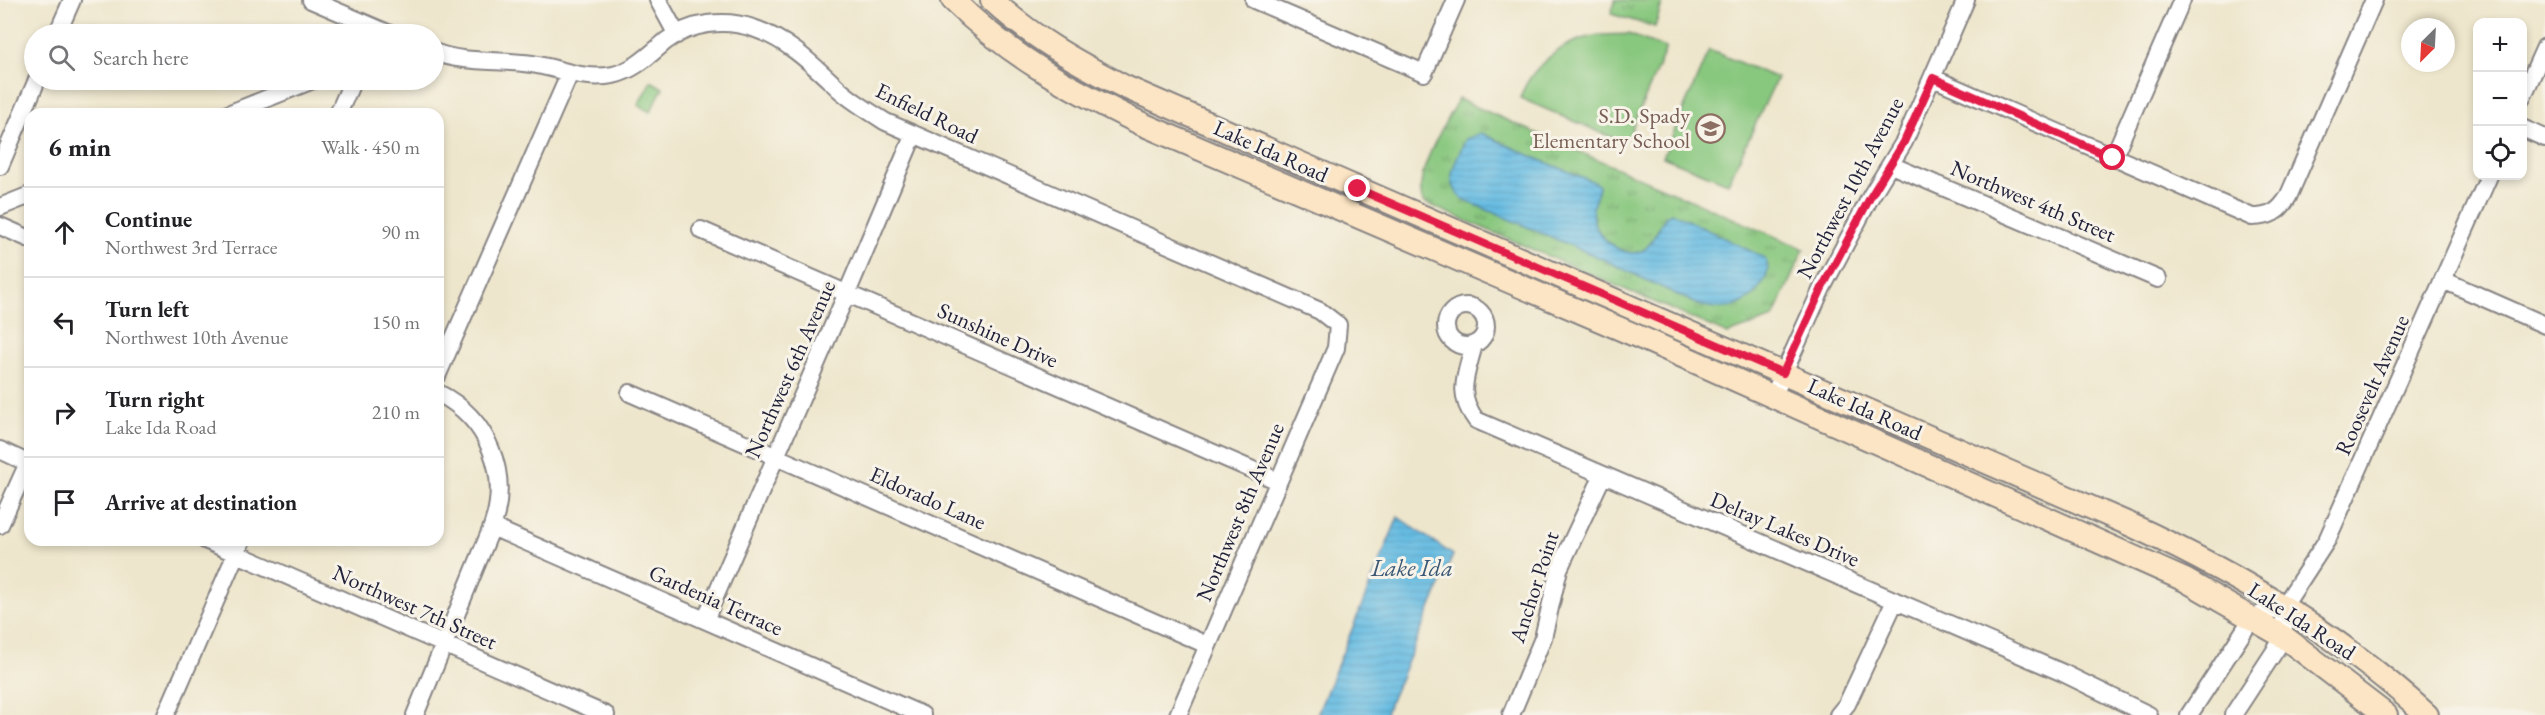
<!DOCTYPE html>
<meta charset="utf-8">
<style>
:root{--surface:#fff;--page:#f2f2f2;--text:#202124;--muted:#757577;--line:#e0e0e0}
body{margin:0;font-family:"EB Garamond",serif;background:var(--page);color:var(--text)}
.controls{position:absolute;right:18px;top:18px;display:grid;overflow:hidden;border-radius:12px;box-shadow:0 3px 9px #0003}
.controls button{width:54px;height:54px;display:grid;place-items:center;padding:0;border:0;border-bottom:2px solid var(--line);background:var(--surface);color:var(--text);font:30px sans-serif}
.compass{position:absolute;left:2401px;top:18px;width:54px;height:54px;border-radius:50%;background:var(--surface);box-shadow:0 3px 9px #0003;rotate:204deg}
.stop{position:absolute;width:18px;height:18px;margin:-14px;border:4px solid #e11d48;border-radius:50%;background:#fff}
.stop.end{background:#e11d48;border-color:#fff;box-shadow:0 2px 6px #0008}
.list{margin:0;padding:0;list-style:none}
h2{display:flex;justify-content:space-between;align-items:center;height:78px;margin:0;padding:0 24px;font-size:26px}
h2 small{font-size:20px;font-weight:400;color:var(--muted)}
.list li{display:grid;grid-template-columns:39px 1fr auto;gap:18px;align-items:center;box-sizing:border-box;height:90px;padding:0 24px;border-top:2px solid var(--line)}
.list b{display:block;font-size:22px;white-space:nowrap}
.list p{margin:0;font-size:20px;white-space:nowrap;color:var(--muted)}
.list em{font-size:20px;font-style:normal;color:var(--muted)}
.icon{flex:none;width:33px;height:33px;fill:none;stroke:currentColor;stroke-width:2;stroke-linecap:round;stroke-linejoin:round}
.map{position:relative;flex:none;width:2545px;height:715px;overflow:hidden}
.search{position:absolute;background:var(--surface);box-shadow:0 3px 9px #0003;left:24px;top:24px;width:420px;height:66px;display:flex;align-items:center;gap:15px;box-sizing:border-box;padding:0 21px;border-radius:33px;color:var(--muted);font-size:22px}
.panel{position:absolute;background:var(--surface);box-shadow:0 3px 9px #0003;left:24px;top:108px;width:420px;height:438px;border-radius:18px}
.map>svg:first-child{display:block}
.grass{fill:url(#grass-tufts);stroke:#55745c;stroke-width:1.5}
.pitch{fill:#88c77e;stroke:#55745c;stroke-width:1.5}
.water{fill:url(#water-rules);stroke:#446f8e;stroke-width:1.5}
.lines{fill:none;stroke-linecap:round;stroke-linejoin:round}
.street-casing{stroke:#888484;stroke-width:20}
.secondary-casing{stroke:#888484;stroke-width:26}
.street{stroke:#fff;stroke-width:16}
.secondary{stroke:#fce5c4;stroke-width:22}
.route{stroke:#e11d48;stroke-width:8}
.labels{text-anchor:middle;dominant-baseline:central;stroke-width:6;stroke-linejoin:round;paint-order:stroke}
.street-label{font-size:22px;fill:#22223b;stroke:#f7f3e8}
.education-label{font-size:22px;fill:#785e54;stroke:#f7f3e8;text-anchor:end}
.water-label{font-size:24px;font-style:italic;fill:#3a5875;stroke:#f7f3e8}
</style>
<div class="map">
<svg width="2545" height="715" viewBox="0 0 2545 715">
<defs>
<pattern id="grass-tufts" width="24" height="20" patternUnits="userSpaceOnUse" patternTransform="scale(1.5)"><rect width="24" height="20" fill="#88c77e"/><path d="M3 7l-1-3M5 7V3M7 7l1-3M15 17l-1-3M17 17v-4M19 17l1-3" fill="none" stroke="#6fa168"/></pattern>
<pattern id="water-rules" width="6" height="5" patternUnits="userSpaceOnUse" patternTransform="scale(1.5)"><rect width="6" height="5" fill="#66bce2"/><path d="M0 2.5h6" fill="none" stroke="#58a1c3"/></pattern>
</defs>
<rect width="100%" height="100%" fill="#f7f3e8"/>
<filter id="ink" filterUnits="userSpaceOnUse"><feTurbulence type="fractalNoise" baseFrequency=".0167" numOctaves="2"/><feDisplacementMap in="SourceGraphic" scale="12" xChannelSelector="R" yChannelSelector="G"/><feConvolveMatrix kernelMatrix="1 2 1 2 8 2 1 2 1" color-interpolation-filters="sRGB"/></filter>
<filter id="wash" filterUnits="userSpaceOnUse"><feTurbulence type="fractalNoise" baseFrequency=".008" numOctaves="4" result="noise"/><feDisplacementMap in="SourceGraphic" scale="24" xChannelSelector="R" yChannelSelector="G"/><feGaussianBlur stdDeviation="1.35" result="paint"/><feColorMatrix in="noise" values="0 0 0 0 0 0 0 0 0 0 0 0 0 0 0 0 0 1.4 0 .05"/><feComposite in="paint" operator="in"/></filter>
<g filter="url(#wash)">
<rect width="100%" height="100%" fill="#eee6cc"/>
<path class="grass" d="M1615,0H1663L1655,27L1611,14Z
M1458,99L1804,249L1773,318L1728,334L1423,202C1412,175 1445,124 1458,99Z"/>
<path class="pitch" d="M1628,34L1666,48L1629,136L1618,140L1520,98C1530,68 1562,41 1594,36C1605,34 1616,35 1628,34Z
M1709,50L1777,78L1728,183L1663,157Z
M651,81L663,88L650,112L638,105Z"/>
<path class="water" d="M1481,133L1533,157L1594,182L1599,186C1598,195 1594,200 1593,208C1590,224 1602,239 1615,247C1657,271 1654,215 1673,213L1763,257C1778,272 1753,299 1738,305C1725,310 1712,308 1699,305L1600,258L1464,200C1441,181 1456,161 1466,139Z
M1398,517L1453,555L1385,715H1317Z"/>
</g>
<g filter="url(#ink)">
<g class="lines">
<defs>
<path id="street" d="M311,0L390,34
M658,0L677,35
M1254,0L1424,73L1456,0
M57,34L72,0
M434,52C465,64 499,59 532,64C559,68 585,81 613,75C635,70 649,55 666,41C690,23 724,18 753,28C789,40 814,66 841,91C855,103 870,112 886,122L1320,311L1338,325L1336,348L1178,715
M1933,78L2252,217C2270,217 2279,212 2288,197L2374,0
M2522,98L2545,47
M228,114L313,80
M338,114L353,80
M2522,128L2545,138
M2113,158L2182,0
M1891,165L2158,279
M0,166L37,80
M0,207L30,195
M0,226L30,239
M701,230L1278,481
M2443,280L2545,325
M1446 326a20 20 0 1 1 40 0a20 20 0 1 1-40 0Z
M1474,344C1467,374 1455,393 1476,420L2063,673L2149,715
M438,374L570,73
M630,393L1207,645
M1773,397L1822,288L1871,196L1904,142L1966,0
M0,450L30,464
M0,525L28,463
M492,527L922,715
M205,540L606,715
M705,620L847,293L914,134
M166,715L242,540
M415,715L492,527C511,474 488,418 438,393
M1511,715L1543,638L1559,569L1603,475
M1838,715L1847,704L1895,601
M2189,715L2253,617L2284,606
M2233,715L2284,637V606L2327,540L2489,176"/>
<path id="secondary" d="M953,0C1007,55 1074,91 1142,124L1644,339L2185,580L2284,637L2386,715
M992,0C1031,37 1078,63 1125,87L2131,525C2238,574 2340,635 2427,715"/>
</defs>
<use href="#street" class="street-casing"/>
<use href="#secondary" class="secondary-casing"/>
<use href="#street" class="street"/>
<use href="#secondary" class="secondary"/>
</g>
</g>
<g class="lines" filter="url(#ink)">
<path class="route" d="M1358,189L1783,373L1822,288L1871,196L1904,142L1933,78L2113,158"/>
</g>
<defs>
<symbol id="school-ring" viewBox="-11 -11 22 22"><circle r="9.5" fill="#f7f3e8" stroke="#8d6e63" stroke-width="1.5"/><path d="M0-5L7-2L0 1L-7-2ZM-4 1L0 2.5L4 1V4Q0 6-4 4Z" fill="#8d6e63"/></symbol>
</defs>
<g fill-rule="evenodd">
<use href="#school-ring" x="1694" y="112" width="33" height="33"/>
</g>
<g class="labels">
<g class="street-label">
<text transform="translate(927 113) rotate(26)">Enfield Road</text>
<text transform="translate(1271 151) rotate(24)">Lake Ida Road</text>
<text transform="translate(1850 188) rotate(-62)">Northwest 10th Avenue</text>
<text transform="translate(2033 201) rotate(23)">Northwest 4th Street</text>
<text transform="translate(998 335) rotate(24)">Sunshine Drive</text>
<text transform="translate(790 369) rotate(-66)">Northwest 6th Avenue</text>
<text transform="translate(2372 385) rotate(-66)">Roosevelt Avenue</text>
<text transform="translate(1865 409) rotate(24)">Lake Ida Road</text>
<text transform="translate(928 498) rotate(24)">Eldorado Lane</text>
<text transform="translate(1240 512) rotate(-67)">Northwest 8th Avenue</text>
<text transform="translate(1785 529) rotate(23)">Delray Lakes Drive</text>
<text transform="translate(1534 587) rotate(-72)">Anchor Point</text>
<text transform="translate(716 600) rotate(24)">Gardenia Terrace</text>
<text transform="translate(415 607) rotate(24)">Northwest 7th Street</text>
<text transform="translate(2302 621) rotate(33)">Lake Ida Road</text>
</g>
<g class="education-label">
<text x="1690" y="115">S.D. Spady<tspan x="1690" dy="25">Elementary School</tspan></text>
</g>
<g class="water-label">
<text x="1412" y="567">Lake Ida</text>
</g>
</g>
</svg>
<div class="controls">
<button>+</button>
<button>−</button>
<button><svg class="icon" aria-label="locate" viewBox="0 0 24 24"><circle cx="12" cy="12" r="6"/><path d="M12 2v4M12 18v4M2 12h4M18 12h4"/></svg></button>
</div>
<svg class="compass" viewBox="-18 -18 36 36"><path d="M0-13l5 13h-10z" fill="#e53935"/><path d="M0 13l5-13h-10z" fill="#757577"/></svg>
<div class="stop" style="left:2113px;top:158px"></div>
<div class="stop end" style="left:1358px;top:189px"></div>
<div class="search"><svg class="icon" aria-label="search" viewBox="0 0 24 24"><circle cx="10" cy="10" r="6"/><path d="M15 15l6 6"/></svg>Search here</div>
<section class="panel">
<h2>6 min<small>Walk · 450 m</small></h2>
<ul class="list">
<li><svg class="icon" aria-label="ahead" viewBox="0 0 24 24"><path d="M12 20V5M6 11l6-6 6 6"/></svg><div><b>Continue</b><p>Northwest 3rd Terrace</p></div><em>90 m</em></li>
<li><svg class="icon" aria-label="left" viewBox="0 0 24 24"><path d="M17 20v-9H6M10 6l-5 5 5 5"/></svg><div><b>Turn left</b><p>Northwest 10th Avenue</p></div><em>150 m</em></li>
<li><svg class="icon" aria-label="right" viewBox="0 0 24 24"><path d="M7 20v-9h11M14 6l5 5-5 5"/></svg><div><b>Turn right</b><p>Lake Ida Road</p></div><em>210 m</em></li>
<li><svg class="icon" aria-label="arrive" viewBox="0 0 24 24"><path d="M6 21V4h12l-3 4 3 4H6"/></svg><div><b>Arrive at destination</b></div></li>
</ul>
</section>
</div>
